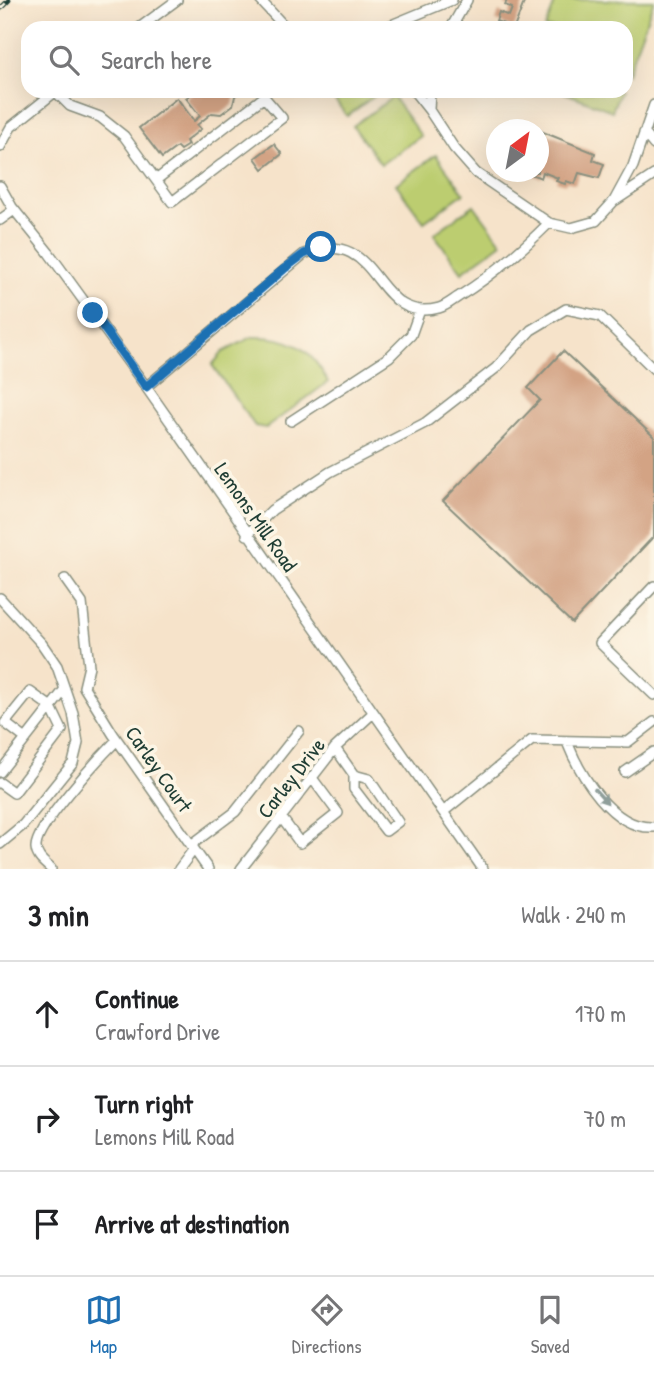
<!DOCTYPE html>
<meta charset="utf-8">
<style>
:root{--surface:#fff;--page:#f6f6f6;--text:#202124;--muted:#757577;--line:#e0e0e0;--accent:#1f6fb2}
body{margin:0;font-family:"Patrick Hand",sans-serif;background:var(--page);color:var(--text)}
.compass{position:absolute;left:486px;top:119px;width:63px;height:63px;border-radius:50%;background:var(--surface);box-shadow:0 7px 28px #0002;rotate:32deg}
.stop{position:absolute;width:21px;height:21px;margin:-16px;border:5px solid #1f6fb2;border-radius:50%;background:#fff}
.stop.end{background:#1f6fb2;border-color:#fff;box-shadow:0 2px 7px #0008}
.list{margin:0;padding:0;list-style:none}
h2{display:flex;justify-content:space-between;align-items:center;height:91px;margin:0;padding:0 28px;font-size:30px}
h2 small{font-size:23px;font-weight:400;color:var(--muted)}
.list li{display:grid;grid-template-columns:46px 1fr auto;gap:21px;align-items:center;box-sizing:border-box;height:105px;padding:0 28px;border-top:2px solid var(--line)}
.list b{display:block;font-size:26px;white-space:nowrap}
.list p{margin:0;font-size:23px;white-space:nowrap;color:var(--muted)}
.list em{font-size:23px;font-style:normal;color:var(--muted)}
.icon{flex:none;width:38px;height:38px;fill:none;stroke:currentColor;stroke-width:2;stroke-linecap:round;stroke-linejoin:round}
.map{position:relative;flex:none;width:654px;height:869px;overflow:hidden}
.search{position:absolute;background:var(--surface);box-shadow:0 7px 28px #0002;left:21px;right:21px;top:21px;height:77px;display:flex;align-items:center;gap:18px;box-sizing:border-box;padding:0 24px;border-radius:21px;color:var(--muted);font-size:26px}
.sheet{height:406px;background:var(--surface)}
nav{display:flex;justify-content:space-around;align-items:center;box-sizing:border-box;height:98px;border-top:2px solid var(--line);background:var(--surface);font-size:19px;color:var(--muted)}
nav a{display:grid;justify-items:center;gap:4px}
nav .on{color:var(--accent)}
.map>svg:first-child{display:block}
.green{fill:#bccd70;stroke:#6e8552;stroke-width:2}
.building{fill:#d3a384}
.lines{fill:none;stroke-linecap:round;stroke-linejoin:round}
.minor-casing{stroke:#8a907f;stroke-width:12}
.minor{stroke:#fff;stroke-width:9}
.rail-casing{stroke:#1f3d34;stroke-width:5}
.rail{stroke:#fcf5e5;stroke-width:2.5;stroke-dasharray:8;stroke-linecap:butt}
.oneway{fill:#8f9e9a}
.route{stroke:#1f6fb2;stroke-width:9}
.labels{text-anchor:middle;dominant-baseline:central;stroke-width:7;stroke-linejoin:round;paint-order:stroke}
.street-label{font-size:21px;fill:#1f3d34;stroke:#fcf5e5}
</style>
<div class="map">
<svg width="654" height="869" viewBox="0 0 654 869">
<rect width="100%" height="100%" fill="#fcf5e5"/>
<filter id="ink" filterUnits="userSpaceOnUse"><feTurbulence type="fractalNoise" baseFrequency=".0143" numOctaves="2"/><feDisplacementMap in="SourceGraphic" scale="14" xChannelSelector="R" yChannelSelector="G"/><feConvolveMatrix kernelMatrix="1 2 1 2 8 2 1 2 1" color-interpolation-filters="sRGB"/></filter>
<filter id="wash" filterUnits="userSpaceOnUse"><feTurbulence type="fractalNoise" baseFrequency=".00686" numOctaves="4" result="noise"/><feDisplacementMap in="SourceGraphic" scale="28" xChannelSelector="R" yChannelSelector="G"/><feGaussianBlur stdDeviation="1.57" result="paint"/><feColorMatrix in="noise" values="0 0 0 0 0 0 0 0 0 0 0 0 0 0 0 0 0 1.4 0 .05"/><feComposite in="paint" operator="in"/></filter>
<g filter="url(#wash)">
<rect width="100%" height="100%" fill="#f6e3ca"/>
<path class="green" d="M556,0H654L626,76V28H545Z
M328,91H381L347,116Z
M560,91H620L612,111Z
M393,97L421,136L381,164L353,126Z
M436,155L464,193L424,222L396,184Z
M474,205L502,243L462,272L434,234Z
M252,337C291,336 311,348 328,382L266,428L255,426L212,365L223,352Z"/>
<g id="blocks">
<path class="building" d="M507,0H525L514,28L496,21L499,12L509,16L512,8L505,5Z
M196,91H241L235,96L233,105L221,114L212,113L197,125L201,129L186,141L188,145L180,150L177,147L162,158L139,128L177,98L194,121L200,116L186,98Z
M538,130L595,153L593,160L604,164L599,178L579,173L575,184L566,181L565,184L556,181L558,178L543,172L541,178L531,174L532,172H538Z
M274,144L282,154L263,169L255,158Z
M563,351L654,437V536L572,623L443,501L540,400L528,388Z"/>
</g>
</g>
<g filter="url(#ink)">
<use href="#blocks" fill-opacity="0" stroke="#8a907f" stroke-width="2"/>
<g class="lines">
<defs>
<path id="minor" d="M260,0L286,28
M139,28L177,0
M384,28L452,0
M451,28L467,0
M55,91L70,106L100,117L124,136L172,202L282,118L264,97L156,180
M414,91L429,110
M430,91L429,110L454,148L476,173L549,223L571,228L596,221L614,201L633,166L654,105
M644,133L654,145
M0,147L11,127L56,91
M0,186L12,207L49,253L139,377L483,869
M616,200L654,175
M0,220L14,210
M146,387L304,254C383,223 371,326 439,308C446,306 452,301 458,297C492,276 521,251 549,223
M291,421L389,357L411,335L420,310
M247,535L272,510L330,472L425,423L496,368L531,330L566,309L600,316L654,369
M65,579L82,603L89,666L84,687L113,734L208,869
M654,586L600,643L654,695
M0,598L42,644L57,666L73,713L78,743L73,763L23,825L0,844
M567,742C580,775 613,830 654,827
M335,748L354,775L369,779L398,822L386,831L354,789V775
M0,772L65,689
M625,772L654,752
M0,783L14,793L62,730L51,707L30,692L5,723L26,739
M443,812L532,740L628,742L654,722
M281,817L300,843L338,813L312,778
M191,845L235,812L299,731
M51,869C44,862 37,858 36,848C34,828 101,756 117,740
M179,869L194,849
M241,869L335,748L373,713"/>
</defs>
<use href="#minor" class="minor-casing"/>
<use href="#minor" class="minor"/>
<defs>
<path id="rail" d="M0,9L9,0"/>
</defs>
<use href="#rail" class="rail-casing"/>
<use href="#rail" class="rail"/>
</g>
<defs><path id="oneway-solid" d="M-6-.8H1V-3.2L6.5 0L1 3.2V.8H-6Z" transform="scale(1.75)"/></defs>
<use class="oneway" href="#oneway-solid" transform="translate(601 796) rotate(48)"/>
</g>
<g class="lines" filter="url(#ink)">
<path class="route" d="M93,313L146,387L284,269L304,254L321,247"/>
</g>
<g class="labels">
<g class="street-label">
<text transform="translate(256 517) rotate(55)">Lemons Mill Road</text>
<text transform="translate(159 769) rotate(55)">Carley Court</text>
<text transform="translate(291 778) rotate(-52)">Carley Drive</text>
</g>
</g>
</svg>
<svg class="compass" viewBox="-18 -18 36 36"><path d="M0-13l5 13h-10z" fill="#e53935"/><path d="M0 13l5-13h-10z" fill="#757577"/></svg>
<div class="stop" style="left:321px;top:247px"></div>
<div class="stop end" style="left:93px;top:313px"></div>
<div class="search"><svg class="icon" aria-label="search" viewBox="0 0 24 24"><circle cx="10" cy="10" r="6"/><path d="M15 15l6 6"/></svg>Search here</div>
</div>
<section class="sheet">
<h2>3 min<small>Walk · 240 m</small></h2>
<ul class="list">
<li><svg class="icon" aria-label="ahead" viewBox="0 0 24 24"><path d="M12 20V5M6 11l6-6 6 6"/></svg><div><b>Continue</b><p>Crawford Drive</p></div><em>170 m</em></li>
<li><svg class="icon" aria-label="right" viewBox="0 0 24 24"><path d="M7 20v-9h11M14 6l5 5-5 5"/></svg><div><b>Turn right</b><p>Lemons Mill Road</p></div><em>70 m</em></li>
<li><svg class="icon" aria-label="arrive" viewBox="0 0 24 24"><path d="M6 21V4h12l-3 4 3 4H6"/></svg><div><b>Arrive at destination</b></div></li>
</ul>
</section>
<nav>
<a class="on"><svg class="icon" aria-label="map" viewBox="0 0 24 24"><path d="M3 6l6-2 6 2 6-2v14l-6 2-6-2-6 2zM9 4v14M15 6v14"/></svg>Map</a>
<a><svg class="icon" aria-label="directions" viewBox="0 0 24 24"><path d="M12 3l9 9-9 9-9-9zM9 14v-3h6M13 9l2 2-2 2"/></svg>Directions</a>
<a><svg class="icon" aria-label="saved" viewBox="0 0 24 24"><path d="M7 4h10v16l-5-4-5 4z"/></svg>Saved</a>
</nav>
